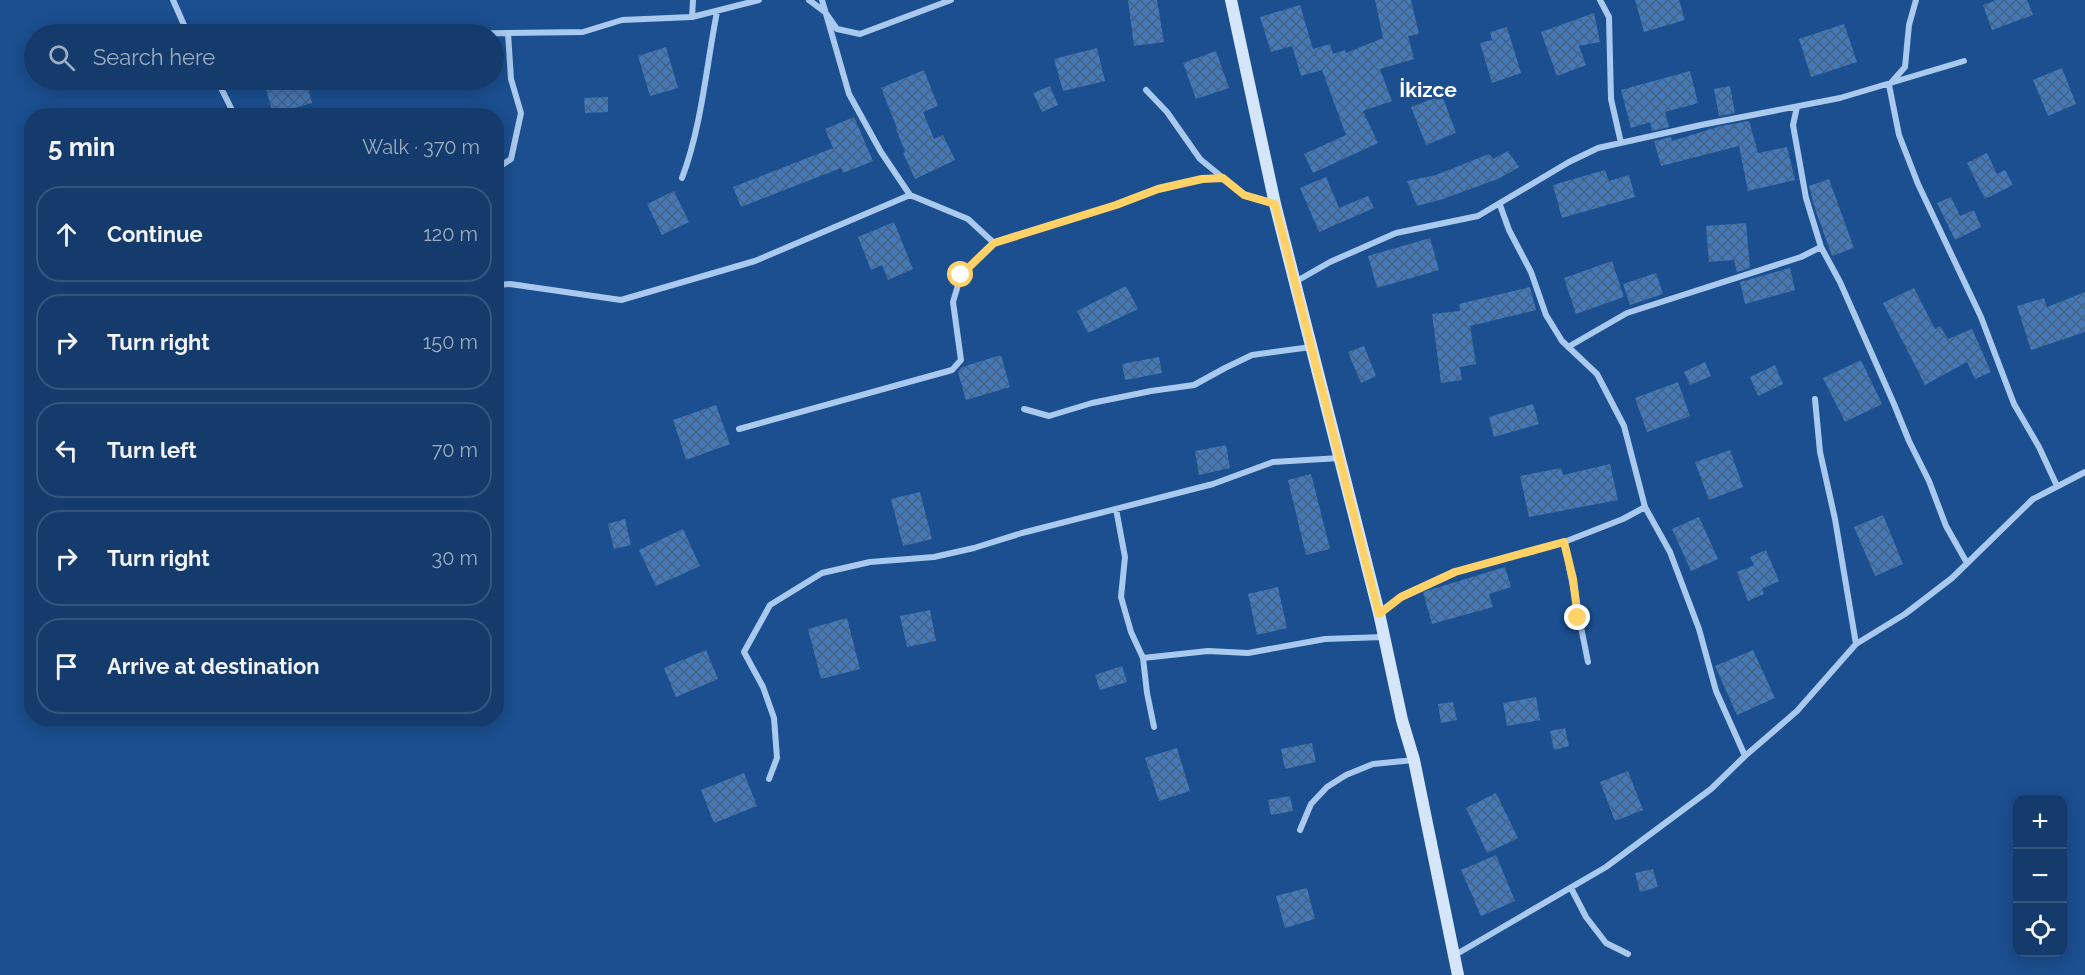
<!DOCTYPE html>
<meta charset="utf-8">
<style>
:root{--surface:#143b6b;--page:#214673;--text:#f1f3f6;--muted:#9dadc1;--line:#33557e}
body{margin:0;font-family:Raleway,sans-serif;background:var(--page);color:var(--text)}
.controls{position:absolute;right:18px;bottom:18px;display:grid;overflow:hidden;border-radius:12px;box-shadow:0 3px 15px #0003}
.controls button{width:54px;height:54px;display:grid;place-items:center;padding:0;border:0;border-bottom:2px solid var(--line);background:var(--surface);color:var(--text);font:30px sans-serif}
.stop{position:absolute;width:18px;height:18px;margin:-14px;border:4px solid #ffd166;border-radius:50%;background:#fff}
.stop.end{background:#ffd166;border-color:#fff;box-shadow:0 2px 6px #0008}
.list{margin:0;padding:0;list-style:none}
h2{display:flex;justify-content:space-between;align-items:center;height:78px;margin:0;padding:0 24px;font-size:26px}
h2 small{font-size:20px;font-weight:400;color:var(--muted)}
.list li{display:grid;grid-template-columns:39px 1fr auto;gap:18px;align-items:center;box-sizing:border-box;height:96px;margin:0 12px 12px;padding:0 12px;border:2px solid var(--line);border-radius:24px}
.list b{display:block;font-size:22px;white-space:nowrap}
.list em{font-size:20px;font-style:normal;color:var(--muted)}
.icon{flex:none;width:33px;height:33px;fill:none;stroke:currentColor;stroke-width:2;stroke-linecap:round;stroke-linejoin:round}
.map{position:relative;flex:none;width:2085px;height:975px;overflow:hidden}
.search{position:absolute;background:var(--surface);box-shadow:0 3px 15px #0003;left:24px;top:24px;width:480px;height:66px;display:flex;align-items:center;gap:15px;box-sizing:border-box;padding:0 21px;border-radius:33px;color:var(--muted);font-size:22px}
.panel{position:absolute;background:var(--surface);box-shadow:0 3px 15px #0003;left:24px;top:108px;width:480px;height:618px;border-radius:24px}
.map>svg:first-child{display:block}
.building{fill:url(#building-cross-hatch)}
.lines{fill:none;stroke-linecap:round;stroke-linejoin:round}
.street{stroke:#a9c9ee;stroke-width:6}
.secondary{stroke:#d6e6fa;stroke-width:12}
.route{stroke:#ffd166;stroke-width:8}
.labels{text-anchor:middle;dominant-baseline:central;stroke-width:5;stroke-linejoin:round;paint-order:stroke}
.quarter-label{font-size:21px;font-weight:bold;fill:#fff;stroke:#1b4f8f}
</style>
<div class="map">
<svg width="2085" height="975" viewBox="0 0 2085 975">
<defs>
<pattern id="building-cross-hatch" width="8" height="8" patternUnits="userSpaceOnUse" patternTransform="scale(1.5)"><rect width="8" height="8" fill="#4478b7"/><path d="M0 0l8 8M0 8l8-8" fill="none" stroke="#486282"/></pattern>
</defs>
<rect width="100%" height="100%" fill="#1b4f8f"/>
<path class="building" d="M1128,0H1157L1164,42L1134,46Z
M1375,0H1411L1419,34L1408,36L1414,59L1380,69L1392,101L1363,111L1378,143L1313,173L1304,154L1346,135L1322,70L1301,76L1292,46L1271,52L1260,17L1300,5L1313,49L1330,44L1333,54L1345,50L1346,53L1383,38Z
M1635,0H1679L1685,20L1644,32Z
M1996,0H2027L2033,15L1992,30L1983,5Z
M1594,13L1600,42L1579,46L1586,65L1557,76L1541,32Z
M1844,24L1857,62L1811,77L1799,39Z
M1507,27L1521,73L1492,83L1480,43L1492,40L1490,32Z
M666,47L678,88L650,96L638,56Z
M1097,48L1105,81L1063,91L1054,59Z
M1216,51L1229,88L1196,99L1183,63Z
M2062,68L2076,104L2048,116L2033,80Z
M924,70L938,106L923,112L934,139L943,135L955,160L915,179L903,153L905,152L896,129L897,128L881,88Z
M1690,71L1698,103L1665,112L1669,127L1652,131L1650,122L1631,128L1621,90Z
M282,80H306L312,103L273,114L265,85Z
M1050,86L1058,105L1042,112L1033,93Z
M1730,86L1735,113L1719,116L1714,89Z
M1442,95L1456,133L1426,145L1411,107Z
M608,97V112L585,113L584,98Z
M854,117L873,161L843,173L841,168L741,207L733,187L833,148L825,129Z
M1749,121L1758,153L1787,147L1795,180L1748,191L1739,146L1661,166L1654,141L1671,137L1672,141L1721,126Z
M1508,151L1519,167L1498,179L1443,199L1417,206L1407,181L1436,175L1489,154L1493,159Z
M1987,153L1997,174L2005,170L2013,185L1985,199L1967,163Z
M1605,170L1609,181L1629,175L1635,197L1562,218L1553,185Z
M1326,177L1339,208L1368,196L1374,208L1319,232L1300,188Z
M1829,179L1854,248L1832,256L1814,206L1809,186Z
M674,191L689,222L662,235L647,204Z
M1951,197L1960,216L1974,210L1981,227L1955,240L1937,203Z
M894,222L913,269L888,280L882,265L871,270L858,237Z
M1746,223L1750,268L1737,272L1734,260L1709,262L1706,226Z
M1430,238L1439,270L1377,288L1368,256Z
M1612,261L1624,297L1576,314L1564,278Z
M1790,268L1795,290L1745,304L1740,282Z
M1656,273L1663,294L1630,305L1623,284Z
M1126,286L1138,309L1088,333L1077,311Z
M1530,287L1536,310L1470,326L1476,364L1460,367L1462,380L1441,383L1432,314L1460,311L1459,304Z
M1914,288L1935,329L1940,326L1948,339L1972,329L1991,372L1975,379L1967,362L1925,385L1883,303Z
M2085,292V332L2031,350L2017,306L2044,298L2047,307Z
M1364,346L1376,376L1361,383L1348,352Z
M1001,355L1010,387L966,400L958,372L962,367Z
M1159,357L1162,373L1125,380L1122,364Z
M1861,360L1882,404L1845,422L1823,378Z
M1705,362L1711,376L1690,385L1684,372Z
M1775,365L1783,384L1758,396L1750,377Z
M1678,382L1690,416L1647,432L1635,398Z
M1533,404L1539,424L1494,437L1489,417Z
M716,405L730,444L686,460L673,420Z
M1226,445L1230,468L1199,475L1195,451Z
M1730,450L1743,487L1709,500L1695,462Z
M1610,464L1618,500L1529,517L1520,476L1561,468L1563,475Z
M1311,474L1330,549L1306,555L1288,480Z
M920,492L932,539L903,546L891,499Z
M1883,515L1903,564L1875,576L1854,527Z
M1699,517L1718,559L1691,571L1672,529Z
M625,519L631,545L614,549L608,524Z
M683,529L700,566L656,586L639,550Z
M1766,550L1779,581L1762,589L1764,594L1748,601L1737,572L1754,565L1750,557Z
M1505,567L1511,587L1489,594L1493,607L1432,624L1423,592Z
M1278,587L1287,628L1257,635L1248,594Z
M930,610L936,641L907,647L900,616Z
M847,618L860,669L821,679L808,629Z
M706,650L718,679L676,697L664,668Z
M1753,650L1775,698L1737,715L1715,666Z
M1122,666L1127,682L1100,690L1095,675Z
M1536,697L1540,720L1507,726L1503,703Z
M1453,702L1457,720L1441,723L1438,704Z
M1565,728L1569,746L1554,750L1550,731Z
M1312,743L1316,762L1285,769L1281,749Z
M1177,748L1190,791L1159,801L1145,758Z
M1628,771L1643,810L1615,821L1600,782Z
M744,773L757,806L714,823L701,790Z
M1496,793L1518,838L1487,853L1466,808Z
M1290,796L1293,811L1271,815L1268,800Z
M1496,855L1515,901L1481,916L1461,870Z
M1653,869L1658,887L1640,892L1635,873Z
M1307,888L1315,919L1285,928L1276,896Z"/>
<g class="lines">
<path class="street" d="M173,0L188,34
M809,0L825,12L837,29L860,34L951,0
M822,0L849,94L881,152L910,195L968,219L994,243
M1600,0L1609,17L1611,99L1621,143
M1916,0L1909,25L1905,67L1889,85L1899,135L1918,184L1981,317L2014,404L2039,447L2057,486
M692,17L693,0
M436,34L583,32L622,20L692,17L759,0
M217,80L235,116
M1146,90L1167,112L1200,159L1244,195L1275,204
M1797,107L1793,125L1806,198L1821,247L1840,282L1894,404L1909,441L1929,481L1946,526L1967,563
M496,169L511,159L521,113L511,79L508,33
M682,178C702,125 706,67 717,12
M1500,205L1509,230L1531,272L1546,315L1562,341L1597,374L1624,426L1645,507L1670,552L1699,629L1716,691L1745,756
M1295,282L1330,262L1396,233L1478,216L1569,162L1598,148L1701,125L1840,98L1964,61
M496,285L510,284L621,300L755,261L910,195
M1568,347L1627,313L1801,257L1821,247
M1815,399L1820,452L1835,519L1856,644
M1024,409L1049,416L1092,403L1151,391L1194,385L1225,368L1252,355L1311,347
M739,429L952,370L961,360L953,302L961,275L994,243L1116,205L1158,189L1202,179L1223,178
M1116,509L1125,557L1121,597L1131,632L1143,658L1147,693L1154,727
M1564,542L1588,662
M1380,613L1401,596L1455,572L1564,542L1623,519L1645,507
M1143,658L1208,651L1248,653L1325,639L1384,637
M769,779L777,758L774,718L763,687L744,652L770,605L822,573L870,562L934,557L974,548L1022,533L1213,484L1273,462L1340,458
M1300,830L1311,804L1327,787L1346,775L1373,764L1414,760
M1571,888L1586,917L1606,943L1628,954
M1455,955L1606,867L1711,789L1745,756L1797,711L1856,644L1905,614L1952,578L2033,499L2085,472"/>
<path class="secondary" d="M1231,0L1275,204L1379,613L1402,720L1414,760L1458,975"/>
</g>
<g class="lines">
<path class="route" d="M961,275L994,243L1116,205L1158,189L1202,179L1223,178L1244,195L1275,204L1379,614L1401,597L1455,572L1564,542L1573,579L1578,618"/>
</g>
<g class="labels">
<g class="quarter-label">
<text x="1428" y="89">İkizce</text>
</g>
</g>
</svg>
<div class="controls">
<button>+</button>
<button>−</button>
<button><svg class="icon" aria-label="locate" viewBox="0 0 24 24"><circle cx="12" cy="12" r="6"/><path d="M12 2v4M12 18v4M2 12h4M18 12h4"/></svg></button>
</div>
<div class="stop" style="left:961px;top:275px"></div>
<div class="stop end" style="left:1578px;top:618px"></div>
<div class="search"><svg class="icon" aria-label="search" viewBox="0 0 24 24"><circle cx="10" cy="10" r="6"/><path d="M15 15l6 6"/></svg>Search here</div>
<section class="panel">
<h2>5 min<small>Walk · 370 m</small></h2>
<ul class="list">
<li><svg class="icon" aria-label="ahead" viewBox="0 0 24 24"><path d="M12 20V5M6 11l6-6 6 6"/></svg><div><b>Continue</b></div><em>120 m</em></li>
<li><svg class="icon" aria-label="right" viewBox="0 0 24 24"><path d="M7 20v-9h11M14 6l5 5-5 5"/></svg><div><b>Turn right</b></div><em>150 m</em></li>
<li><svg class="icon" aria-label="left" viewBox="0 0 24 24"><path d="M17 20v-9H6M10 6l-5 5 5 5"/></svg><div><b>Turn left</b></div><em>70 m</em></li>
<li><svg class="icon" aria-label="right" viewBox="0 0 24 24"><path d="M7 20v-9h11M14 6l5 5-5 5"/></svg><div><b>Turn right</b></div><em>30 m</em></li>
<li><svg class="icon" aria-label="arrive" viewBox="0 0 24 24"><path d="M6 21V4h12l-3 4 3 4H6"/></svg><div><b>Arrive at destination</b></div></li>
</ul>
</section>
</div>
